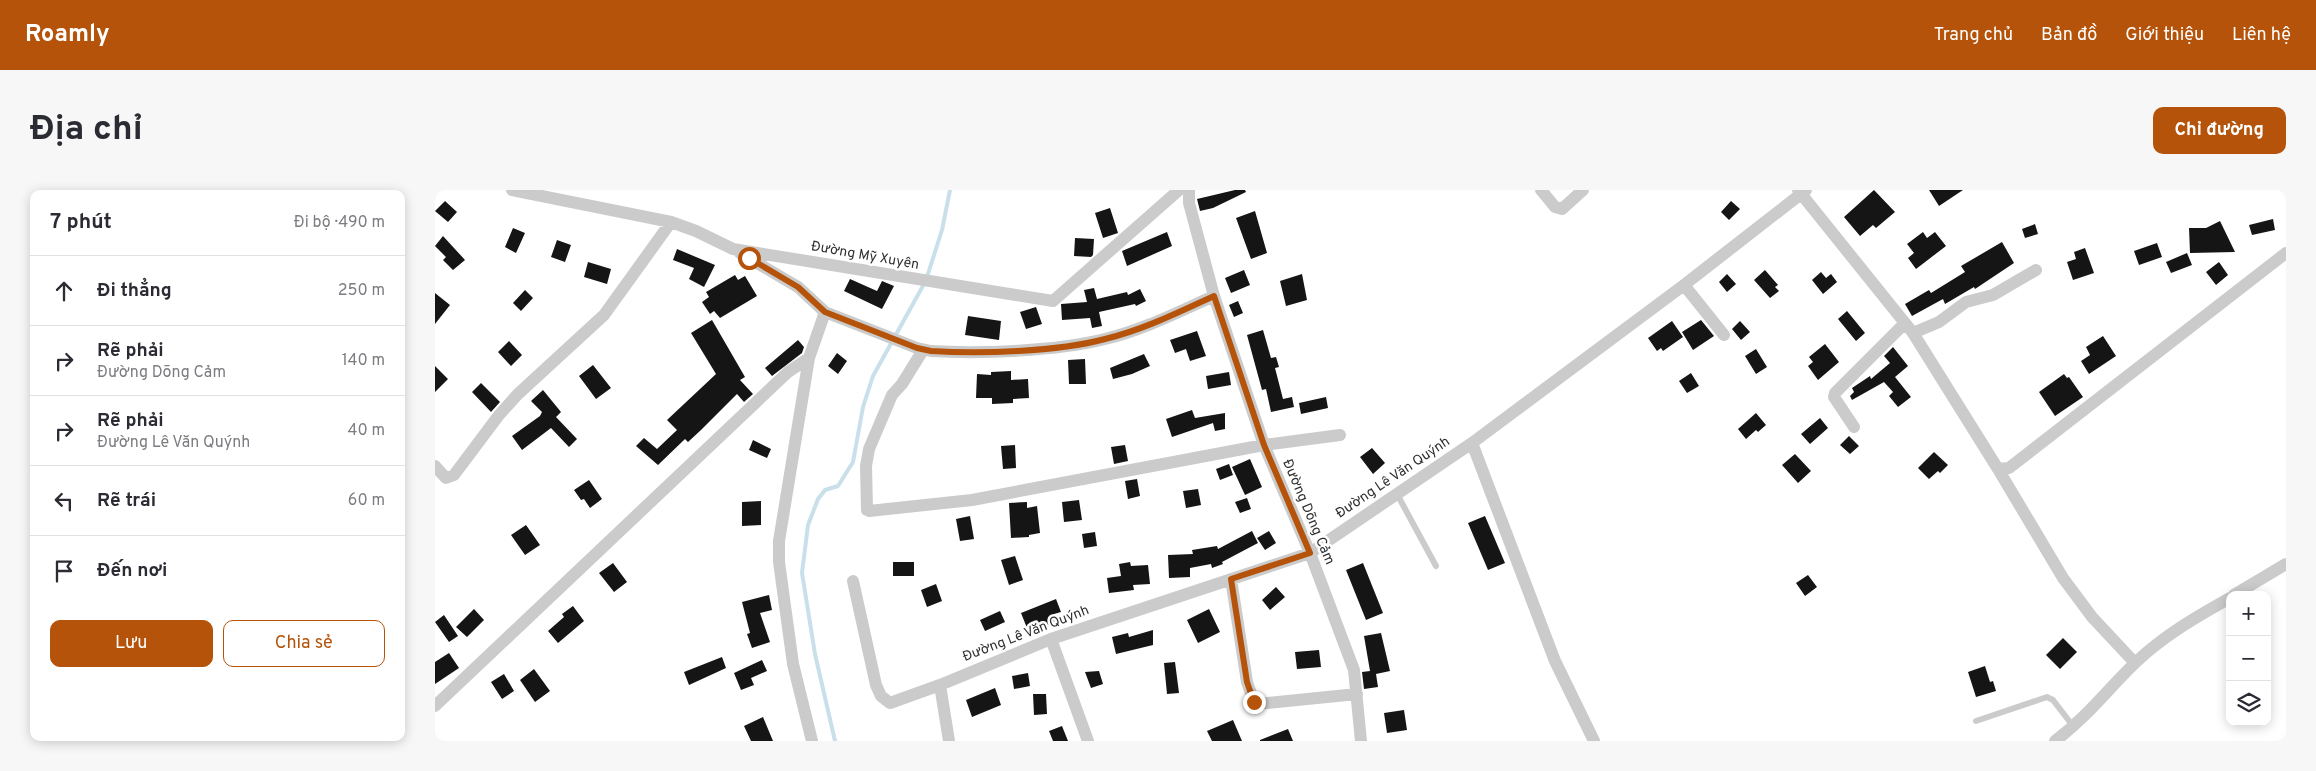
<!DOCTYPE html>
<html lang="vi">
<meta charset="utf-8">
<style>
:root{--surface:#fff;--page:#f7f7f7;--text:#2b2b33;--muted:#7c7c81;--line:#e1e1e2;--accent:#b45309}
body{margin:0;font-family:Overpass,sans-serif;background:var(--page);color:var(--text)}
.controls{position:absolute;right:15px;bottom:15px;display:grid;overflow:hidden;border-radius:10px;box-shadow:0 2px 12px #0003}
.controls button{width:45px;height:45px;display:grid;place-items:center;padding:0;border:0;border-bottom:1px solid var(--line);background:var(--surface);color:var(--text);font:25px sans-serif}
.stop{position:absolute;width:15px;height:15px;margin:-11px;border:4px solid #b45309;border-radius:50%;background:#fff}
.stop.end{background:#b45309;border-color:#fff;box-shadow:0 1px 5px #0008}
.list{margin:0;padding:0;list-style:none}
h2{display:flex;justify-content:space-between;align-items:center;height:65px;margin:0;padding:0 20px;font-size:21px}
h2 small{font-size:16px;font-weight:400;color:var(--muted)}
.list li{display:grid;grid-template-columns:32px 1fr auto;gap:15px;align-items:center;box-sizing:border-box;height:70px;padding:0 20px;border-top:1px solid var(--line)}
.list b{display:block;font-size:19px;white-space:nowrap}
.list p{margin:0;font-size:16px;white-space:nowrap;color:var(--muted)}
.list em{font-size:16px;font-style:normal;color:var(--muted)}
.actions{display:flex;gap:10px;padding:15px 20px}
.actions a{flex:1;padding:11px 0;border:1px solid var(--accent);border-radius:10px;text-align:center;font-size:18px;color:var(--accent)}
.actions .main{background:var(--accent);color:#fff}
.icon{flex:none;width:28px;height:28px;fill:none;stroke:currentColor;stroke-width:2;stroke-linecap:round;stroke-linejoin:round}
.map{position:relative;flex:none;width:1851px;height:551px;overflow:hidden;border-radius:10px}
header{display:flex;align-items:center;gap:30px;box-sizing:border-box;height:70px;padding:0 25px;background:var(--accent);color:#fff}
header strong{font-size:24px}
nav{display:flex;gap:28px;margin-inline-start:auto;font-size:18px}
.intro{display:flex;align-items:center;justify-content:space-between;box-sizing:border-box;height:120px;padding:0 30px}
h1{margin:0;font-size:35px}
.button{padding:12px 22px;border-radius:10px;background:var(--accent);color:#fff;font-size:18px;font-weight:700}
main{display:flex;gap:30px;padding:0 30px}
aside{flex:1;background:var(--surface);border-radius:10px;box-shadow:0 2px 12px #0003}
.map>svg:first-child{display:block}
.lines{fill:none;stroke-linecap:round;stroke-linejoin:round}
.stream{stroke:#c9dfea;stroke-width:4}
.building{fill:#151515}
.service{stroke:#cbcbcb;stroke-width:6}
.minor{stroke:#cbcbcb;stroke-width:12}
.route{stroke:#b45309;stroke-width:6}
.labels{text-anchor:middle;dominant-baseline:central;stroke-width:5;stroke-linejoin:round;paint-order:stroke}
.street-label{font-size:14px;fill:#2e2e2e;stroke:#fff}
</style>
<header>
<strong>Roamly</strong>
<nav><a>Trang chủ</a><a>Bản đồ</a><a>Giới thiệu</a><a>Liên hệ</a></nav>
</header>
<div class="intro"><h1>Địa chỉ</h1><a class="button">Chỉ đường</a></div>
<main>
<aside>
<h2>7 phút<small>Đi bộ · 490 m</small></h2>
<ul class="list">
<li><svg class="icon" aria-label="ahead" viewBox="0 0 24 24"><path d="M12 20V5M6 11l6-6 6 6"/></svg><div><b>Đi thẳng</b></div><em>250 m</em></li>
<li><svg class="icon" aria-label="right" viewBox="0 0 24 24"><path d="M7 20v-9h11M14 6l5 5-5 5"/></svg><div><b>Rẽ phải</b><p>Đường Dõng Cảm</p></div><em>140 m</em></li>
<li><svg class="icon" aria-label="right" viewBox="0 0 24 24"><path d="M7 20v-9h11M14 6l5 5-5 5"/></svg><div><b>Rẽ phải</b><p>Đường Lê Văn Quýnh</p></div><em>40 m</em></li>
<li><svg class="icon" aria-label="left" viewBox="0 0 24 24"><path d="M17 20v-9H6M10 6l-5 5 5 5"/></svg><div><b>Rẽ trái</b></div><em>60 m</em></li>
<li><svg class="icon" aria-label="arrive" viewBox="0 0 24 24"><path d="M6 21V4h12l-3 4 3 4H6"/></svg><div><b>Đến nơi</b></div></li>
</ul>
<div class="actions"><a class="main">Lưu</a><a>Chia sẻ</a></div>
</aside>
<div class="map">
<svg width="1851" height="551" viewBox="0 0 1851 551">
<rect width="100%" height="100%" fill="#fff"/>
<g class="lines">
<path class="stream" d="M492,87L507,40L515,0
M400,551L380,464L367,383L373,335L383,309L390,300L403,296L418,272L428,217L438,186L489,94"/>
</g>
<path class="building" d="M800,0H810L811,2L778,18L765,21L762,9Z
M1439,0L1460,22L1441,38L1438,35L1425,46L1409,27Z
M1494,0H1528L1504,16Z
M10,11L22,22L13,32L0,21Z
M1296,11L1305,19L1294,30L1286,22Z
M675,18L683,43L668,48L660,23Z
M820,21L832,63L816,69L801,28Z
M1838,29L1840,40L1817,45L1814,35Z
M1785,31L1800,62L1755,63L1754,38H1771Z
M1600,34L1603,44L1590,48L1587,39Z
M78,38L90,43L81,63L70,57Z
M732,42L737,56L692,76L687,61Z
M1488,42L1492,48L1500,42L1511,56L1481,79L1473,68L1479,63L1472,54Z
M8,46L30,70L18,80L8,70L11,67L0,56Z
M640,48L659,49L658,65L656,67L639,66Z
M122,50L136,55L130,72L116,67Z
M1567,52L1579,73L1540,99L1539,97L1510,114L1508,109L1477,126L1470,114L1494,100L1496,103L1530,82L1526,76Z
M1722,53L1727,67L1704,75L1699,61Z
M1650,58L1659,83L1638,90L1632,72L1641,69L1639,62Z
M242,59L280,75L269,97L254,89L259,78L238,70Z
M1752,63L1757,75L1736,83L1731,72Z
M153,72L176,79L172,94L149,87Z
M1784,72L1793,85L1781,95L1771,82Z
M809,80L815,95L796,103L790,88Z
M1330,80L1343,95L1340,97L1344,101L1335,108L1319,90Z
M1386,82L1391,88L1396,84L1402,92L1388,104L1377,90Z
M867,84L872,110L851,116L845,91Z
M1292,84L1301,94L1292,102L1284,92Z
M300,85L303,90L310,86L322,106L285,128L279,121L275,124L267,112L274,107L271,102Z
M415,89L442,101L447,91L459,96L447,119L409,101Z
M659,98L662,109L692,102L693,105L705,99L711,111L701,116L700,114L664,122L667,136L657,138L655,128L627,130L626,114L652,112L649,100Z
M90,100L98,108L86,121L78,113Z
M0,103L15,115L0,134Z
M803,111L808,123L799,127L794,115Z
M601,117L607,134L591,139L585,122Z
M1412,121L1430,143L1421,151L1403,129Z
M533,126L566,131L564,150L530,145Z
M277,130L310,187L305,190L318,204L309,212L302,204L266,240L253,252L250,249L223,275L201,256L209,248L222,259L242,240L232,230L281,184L256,143Z
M1266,130L1279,146L1258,160L1247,142Z
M1237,131L1248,147L1228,161L1226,158L1222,161L1213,148Z
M1305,131L1315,142L1306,150L1297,139Z
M828,140L836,168L841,167L844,177L840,178L848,209L857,207L859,217L836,222L831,199L827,200L812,145Z
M762,141L771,166L755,171L751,159L740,163L735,150Z
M1668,146L1681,166L1654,184L1646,171L1655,165L1651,157Z
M363,150L369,157L367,163L337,186L330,178Z
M74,151L87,165L76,176L63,162Z
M1390,154L1404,172L1383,190L1373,176L1378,172L1374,167Z
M1458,157L1473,176L1460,187L1476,207L1463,217L1454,206L1458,202L1449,192L1417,210L1415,206L1419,202L1417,198L1435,186L1436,189L1455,173L1449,166Z
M1321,159L1332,177L1321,184L1310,166Z
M402,163L412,171L403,184L393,176Z
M709,164L715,176L697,184L678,189L675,178Z
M650,169L651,194H634L633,170Z
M158,175L176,198L161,209L144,186Z
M0,176L13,189L0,202Z
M576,181V190L593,189L594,208L578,209V213L557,214V208H541L542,184L556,185V182Z
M794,182L796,195L773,199L771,186Z
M1256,183L1264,196L1252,203L1244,191Z
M1629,184L1632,188L1634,187L1648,207L1620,226L1604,202Z
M46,193L65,212L56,222L37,202Z
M108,200L126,222L121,227L142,249L134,257L116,238L87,260L77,246L105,226L107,222L96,211Z
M891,207L893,218L866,224L864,213Z
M757,220L760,228L790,223V239L780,241L778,233L737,247L731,229Z
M1321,223L1331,235L1323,242L1321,240L1311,249L1303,239Z
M1385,228L1393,238L1375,254L1366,244Z
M1414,246L1424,256L1415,264L1405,255Z
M318,250L336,259L332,268L314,260Z
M580,255L581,278L568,279L566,256Z
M690,255L693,271L679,274L676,257Z
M937,258L950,273L938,284L925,267Z
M1499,262L1513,275L1505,283L1503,281L1494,289L1483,278Z
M1360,264L1376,281L1363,293L1347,275Z
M815,269L827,297L810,305L797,277Z
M794,274L798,285L785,290L781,279Z
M702,289L705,306L693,309L690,291Z
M154,290L167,309L155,318L149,309L146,310L139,300Z
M763,299L766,315L751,318L748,301Z
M812,308L816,319L805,323L800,312Z
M644,310L647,330L629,332L627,312Z
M326,311V335L307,336V312Z
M592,312V318L602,316L605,343L594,345V347L576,348L574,313Z
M535,326L539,349L525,351L521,329Z
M1050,326L1070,373L1053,380L1033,333Z
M91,335L105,355L90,365L76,345Z
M817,341L823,353L787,372L788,374L777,378L776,374L755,378V387L734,388L733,365L758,364L757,360L782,356L783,359Z
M834,341L841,353L830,360L822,348Z
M660,342L662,356L649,358L647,344Z
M580,366L588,390L574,395L566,370Z
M458,372H479V386H458Z
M695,372L696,376L713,375L715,394L698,395L699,400L674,403L672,388L686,386L684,374Z
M178,373L192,392L179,402L164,383Z
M928,373L948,423L931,430L911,380Z
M1373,385L1382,397L1370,406L1361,393Z
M501,394L507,411L492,417L486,400Z
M841,397L850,407L835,420L827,410Z
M334,405L337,420L325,423L335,452L317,458L312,444L315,443L307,412Z
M621,409L626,422L619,424L622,431L594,443L586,423Z
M138,416L149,431L123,453L113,441L129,427L127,424Z
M39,419L49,430L32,447L21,437Z
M774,419L785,442L763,453L752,430Z
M565,421L570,432L550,441L545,430Z
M9,425L23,446L14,452L0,432Z
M718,440V455L681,464L677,447L693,443L694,447Z
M946,443L955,481L941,484L943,497L929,499L927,482L935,481L929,446Z
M1628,448L1642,462L1625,479L1611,465Z
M884,460L886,477L862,479L860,462Z
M14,463L24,478L0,494V472Z
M287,467L291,478L254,495L249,482Z
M327,470L332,481L316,488L319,495L306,500L299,483Z
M740,472L744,503L732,504L729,473Z
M1550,476L1555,492L1558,491L1561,501L1541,507L1533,482Z
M99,479L115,501L100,512L85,490Z
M664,481L668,494L656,498L650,482Z
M593,483L595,496L579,499L577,486Z
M69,484L79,501L67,509L56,492Z
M560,498L566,515L537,527L531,510Z
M598,504H611L612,524L599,525Z
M969,520L972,540L952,543L949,523Z
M328,527L338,551H316L309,536Z
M798,530L807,551H777L772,541Z
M627,536L633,551H618L614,541Z
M853,539L858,551H825V550Z"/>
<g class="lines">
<path class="service" d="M962,304L1001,376
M1541,531L1612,507L1618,510L1638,536"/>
<path class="minor" d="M77,0L236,32L261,41L298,59L618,111L744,0
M754,0V13L779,106L829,255L875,363L919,480L926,551
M1106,0L1120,17L1127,19L1148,0
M1363,0L1478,143L1563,279L1574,278L1851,63
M305,63L363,97L390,122L482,158L496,161C545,164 622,161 670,149C708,140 743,122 779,106
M1249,95L1289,145
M1478,143L1504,132L1531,112L1558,105L1601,80
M488,160L467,194L457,205L434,259L431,276L432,320L434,321L537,310L829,255L905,245
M374,168L344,351V372L358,474L377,551
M1419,237L1399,207L1400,203L1470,133
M1037,253L1120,471L1159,551
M0,276L11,288L19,285L64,225L83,204L169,125L236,32
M1563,279L1628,388L1657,427L1700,473
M796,389L812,492L819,512L823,514L922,504
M418,391L441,495L446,506L455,513L505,495L616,449L875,363L1037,253L1249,95L1371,0
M1799,405L1851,374
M616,449L653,551
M505,495L514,551
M0,516L353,182L374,168L390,122
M1620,551C1652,527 1672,500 1700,473C1728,446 1761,427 1795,408"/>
</g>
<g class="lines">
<path class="route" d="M314,68L363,97L390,122L482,158L496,161C545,164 622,162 670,149C708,140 744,122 779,106L829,255L875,363L796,389L812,492L819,512"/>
</g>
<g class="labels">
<g class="street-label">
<text transform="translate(430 66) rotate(10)">Đường Mỹ Xuyên</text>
<text transform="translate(958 288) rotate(-34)">Đường Lê Văn Quýnh</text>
<text transform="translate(873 322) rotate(67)">Đường Dõng Cảm</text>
<text transform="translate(591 444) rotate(-21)">Đường Lê Văn Quýnh</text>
</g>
</g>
</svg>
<div class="controls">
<button>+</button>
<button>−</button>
<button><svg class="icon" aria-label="layers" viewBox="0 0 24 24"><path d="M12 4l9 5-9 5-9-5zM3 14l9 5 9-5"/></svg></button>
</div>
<div class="stop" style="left:314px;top:68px"></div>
<div class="stop end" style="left:819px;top:512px"></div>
</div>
</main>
